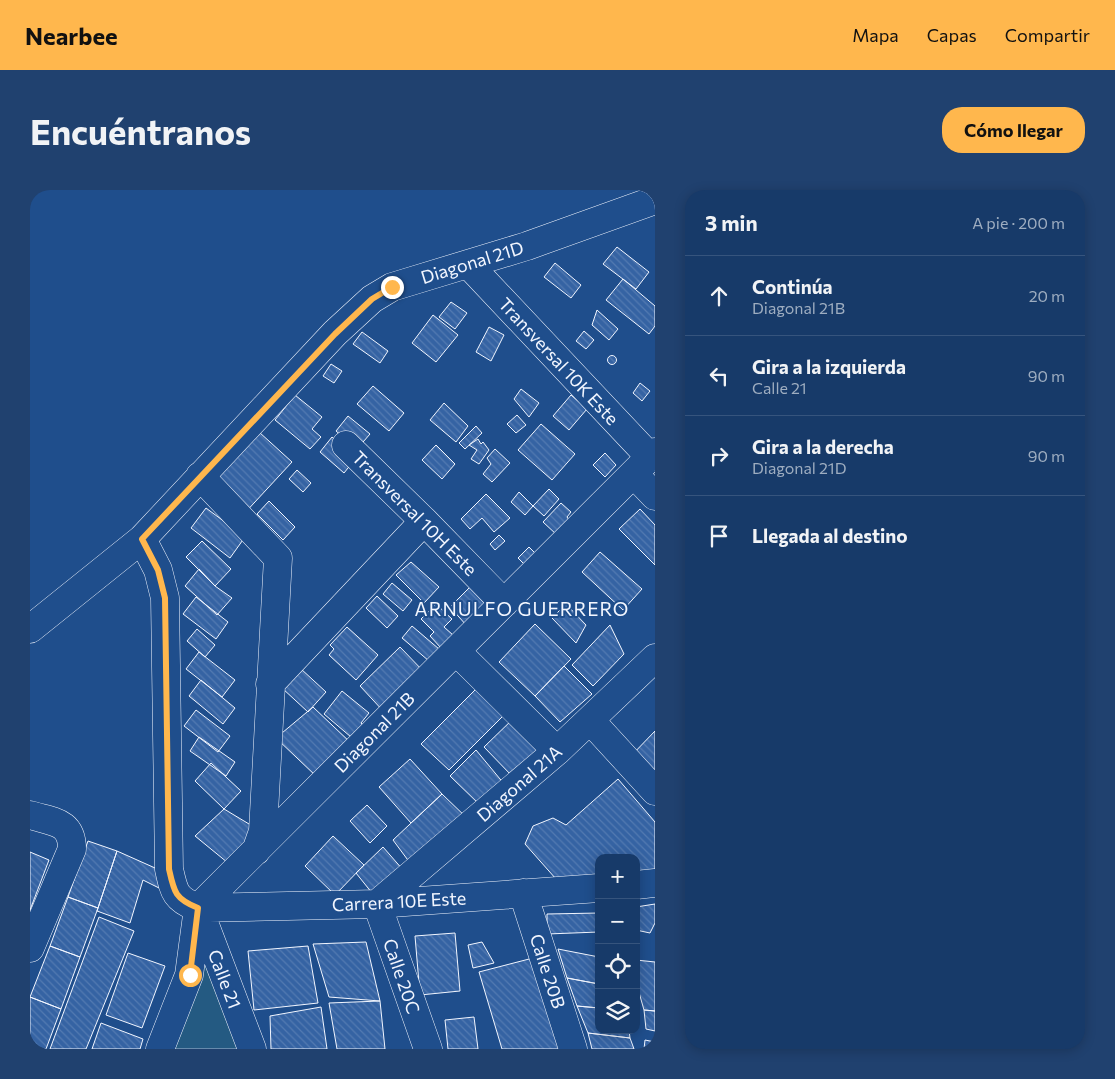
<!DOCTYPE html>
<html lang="es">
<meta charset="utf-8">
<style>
:root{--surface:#173a69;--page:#20416f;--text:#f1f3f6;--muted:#9eadc0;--line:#36547d;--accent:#ffb74d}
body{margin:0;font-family:Commissioner,sans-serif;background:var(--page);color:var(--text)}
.controls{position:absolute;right:15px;bottom:15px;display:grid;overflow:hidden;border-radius:10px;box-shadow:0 2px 12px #0003}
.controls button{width:45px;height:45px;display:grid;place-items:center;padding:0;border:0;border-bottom:1px solid var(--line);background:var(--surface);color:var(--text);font:25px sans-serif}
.stop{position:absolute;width:15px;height:15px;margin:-11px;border:4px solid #ffb74d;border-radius:50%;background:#fff}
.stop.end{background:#ffb74d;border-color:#fff;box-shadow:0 1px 5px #0008}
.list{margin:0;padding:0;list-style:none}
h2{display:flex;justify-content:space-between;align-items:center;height:65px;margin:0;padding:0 20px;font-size:21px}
h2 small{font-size:16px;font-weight:400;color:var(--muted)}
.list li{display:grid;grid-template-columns:32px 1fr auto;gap:15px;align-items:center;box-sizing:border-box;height:80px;padding:0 20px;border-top:1px solid var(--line)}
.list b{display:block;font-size:19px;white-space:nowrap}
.list p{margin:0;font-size:16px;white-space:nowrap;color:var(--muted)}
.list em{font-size:16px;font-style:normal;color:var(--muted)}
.icon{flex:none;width:28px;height:28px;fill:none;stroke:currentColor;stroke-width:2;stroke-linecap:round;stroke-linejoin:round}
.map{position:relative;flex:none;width:625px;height:859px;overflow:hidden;border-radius:20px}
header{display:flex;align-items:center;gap:30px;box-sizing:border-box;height:70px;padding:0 25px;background:var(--accent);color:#111}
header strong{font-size:24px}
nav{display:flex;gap:28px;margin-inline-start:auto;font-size:18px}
.intro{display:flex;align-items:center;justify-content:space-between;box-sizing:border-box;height:120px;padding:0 30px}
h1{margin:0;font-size:35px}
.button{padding:12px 22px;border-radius:20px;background:var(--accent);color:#111;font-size:18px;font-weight:700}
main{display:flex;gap:30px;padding:0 30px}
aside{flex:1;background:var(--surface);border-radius:20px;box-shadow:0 2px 12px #0003}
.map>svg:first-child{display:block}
.green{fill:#245a82;stroke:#a8bbd7}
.building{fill:url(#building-back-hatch);stroke:#f2f6ff}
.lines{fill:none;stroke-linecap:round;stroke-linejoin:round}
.minor-casing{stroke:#f2f6ff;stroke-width:29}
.minor{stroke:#1f4e8c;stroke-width:28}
.route{stroke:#ffb74d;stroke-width:6}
.labels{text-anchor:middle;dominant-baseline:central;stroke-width:4;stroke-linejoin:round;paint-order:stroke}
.street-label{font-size:18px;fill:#f2f6ff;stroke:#1f4e8c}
.neighbourhood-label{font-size:19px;letter-spacing:1px;fill:#f2f6ff;stroke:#1f4e8c}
</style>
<header>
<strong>Nearbee</strong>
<nav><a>Mapa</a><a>Capas</a><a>Compartir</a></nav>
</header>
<div class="intro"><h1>Encuéntranos</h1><a class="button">Cómo llegar</a></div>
<main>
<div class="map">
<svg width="625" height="859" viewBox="0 0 625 859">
<defs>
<pattern id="building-back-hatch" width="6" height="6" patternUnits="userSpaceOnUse" patternTransform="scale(1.25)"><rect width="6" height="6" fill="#3563a3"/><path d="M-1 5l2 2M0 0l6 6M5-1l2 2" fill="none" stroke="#537ab1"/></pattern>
</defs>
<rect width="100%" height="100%" fill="#1f4e8c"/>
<path class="green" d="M179,757L219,859H139Z"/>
<path class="building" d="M587,57L619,82L606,99L573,74Z
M525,73L551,95L541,108L514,87Z
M593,89L625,116V136L619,144L576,110Z
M421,112L437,123L425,139L409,127Z
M567,120L588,139L579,150L562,135Z
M403,125L428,145L406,172L382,153Z
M459,137L474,145L461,171L446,162Z
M554,141L564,150L556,159L546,151Z
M332,142L358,161L350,173L323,154Z
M577.5 170a4.5 4.5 0 1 1 9 0a4.5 4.5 0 1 1-9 0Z
M301,174L312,181L304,193L293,186Z
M610,193L620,201L612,211L603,203Z
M343,196L374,223L359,241L327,214Z
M491,199L509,213L499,227L484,209Z
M265,205L292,227L282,239L291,247L280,259L245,230Z
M541,205L557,219L539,240L523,226Z
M414,213L438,236L426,252L400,230Z
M487,225L496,235L486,243L477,234Z
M318,226L340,244L327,259L306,241Z
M511,234L545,264L522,290L488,260Z
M446,236L452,243L435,259L429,253Z
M229,242L262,272L212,326L179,297Z
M302,247L326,268L314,283L290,262Z
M448,249L451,254L453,252L459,260L449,274L441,269L447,260L439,255Z
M406,255L425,274L412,289L392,270Z
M465,259L480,273L462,292L453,284L461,274L457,268Z
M575,263L586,275L575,287L563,275Z
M267,280L281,293L273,302L259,289Z
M519,299L529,309L514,326L503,316Z
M489,302L503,316L495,325L481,312Z
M456,304L480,328L464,342L452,328L440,339L431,329Z
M239,311L265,337L253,350L227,324Z
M531,313L541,322L537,327L540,331L527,345L513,332Z
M176,318L215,347L200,368L161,338Z
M610,319L625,335V375L589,339Z
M469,345L475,351L465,360L460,354Z
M172,351L201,379L185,396L156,367Z
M499,357L508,366L497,377L488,368Z
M570,362L612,399L593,420L552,382Z
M381,372L409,397L394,413L366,385Z
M169,379L185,396L202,408L187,425L155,396Z
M362,393L382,410L373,421L353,404Z
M441,396L456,415L437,436L420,417Z
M347,406L368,426L357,438L336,418Z
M166,407L198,432L186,449L153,424Z
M406,414L422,429L414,437L423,445L411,458L400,446L404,442L391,429Z
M536,414L556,435L546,453L522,428Z
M505,434L541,469L505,506L469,472Z
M580,435L594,464L563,496L542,475Z
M382,436L409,459L399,471L372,448Z
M317,437L348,465L326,490L299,465L304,459L300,455Z
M167,439L185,455L175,467L157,451Z
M370,457L396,484L355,523L330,496Z
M169,462L205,490L192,507L156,479Z
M534,476L562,504L530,532L505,506Z
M270,478L296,502L278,522L252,498Z
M171,490L205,518L193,534L159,506Z
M448,497L477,522L419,580L391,554Z
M312,501L339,523L331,533L338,539L321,547L294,524Z
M283,517L322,554L287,587L246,548Z
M166,520L200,546L188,562L154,536Z
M486,526L515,560L483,587L454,557Z
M625,541V594L599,568Z
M169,547L205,572L196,586L160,561Z
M446,560L475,595L451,616L420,586Z
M380,569L412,604L381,633L349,597Z
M181,573L211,601L194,619L165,591Z
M588,589L625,632V687L606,689V668H569V694L534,698L495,654L503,636L523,628L536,635Z
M412,604L439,630L383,677L363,650Z
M337,615L357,636L340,653L320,631Z
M194,619L229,640L203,677L165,646Z
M303,646L334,675L305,705L275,676Z
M58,651L87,661L68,718L38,707Z
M353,657L374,681L346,708L326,683Z
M87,661L134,682L129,698L113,690L100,733L67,721Z
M0,662L19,670L0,720Z
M38,707L68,718L50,767L20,756Z
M625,714V733L620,743L606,740V717Z
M569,723V742L517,744V724Z
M69,727L104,741L56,859H20Z
M425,743L430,801L390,805L385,746Z
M336,752L350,811L299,807L283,754Z
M452,752L464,773L443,778L438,755Z
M20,756L50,767L31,819L0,807Z
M278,756L288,813L224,820L218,761Z
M528,759L569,767V794L537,788Z
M98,763L135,776L112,838L76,825Z
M503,768L531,859H472L449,782Z
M606,770L625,772V821L614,820L606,792Z
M537,788L569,794V818L547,816Z
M0,807L31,819L16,859H0Z
M350,811L355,859H307L299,813Z
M547,816L569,818V840H599L600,848L558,843Z
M291,817L297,859H241L240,826Z
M614,820L625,821V841L616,839Z
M444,827L448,859H418L415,830Z
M71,833L113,849L110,859H62Z
M558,843L600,848L604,859H562Z
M615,850L625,852V859H614Z"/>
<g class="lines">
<defs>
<path id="minor" d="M438,74L620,267
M316,255L394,331L474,413
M604,284L625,306
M170,286L248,368L233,641L226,661
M112,349L128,380L135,408L139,679C144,702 145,709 168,718L347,714L569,698
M0,439L112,349L305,143L342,109L362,97L497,56L625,10
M426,461L527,561
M240,494L394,331
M560,530L625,601
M0,625C23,632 42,631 42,659L0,758
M606,695L625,693
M493,703L543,859
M170,722L222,859
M130,859L159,785L168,718L625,262
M398,859L347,714L527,561L625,468"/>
</defs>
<use href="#minor" class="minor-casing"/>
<use href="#minor" class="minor"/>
</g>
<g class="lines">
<path class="route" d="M160,785L168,718C145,709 144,702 139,679L135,408L128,380L112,349L305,144L342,109L362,97"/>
</g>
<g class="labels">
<g class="street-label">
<text transform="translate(442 72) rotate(-17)">Diagonal 21D</text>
<text transform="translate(529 171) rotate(47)">Transversal 10K Este</text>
<text transform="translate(385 323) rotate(45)">Transversal 10H Este</text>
<text transform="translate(344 542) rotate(-45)">Diagonal 21B</text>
<text transform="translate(489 593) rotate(-41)">Diagonal 21A</text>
<text transform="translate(369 711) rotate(-3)">Carrera 10E Este</text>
<text transform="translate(518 781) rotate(72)">Calle 20B</text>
<text transform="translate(372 786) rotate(71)">Calle 20C</text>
<text transform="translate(195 789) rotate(69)">Calle 21</text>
</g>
<g class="neighbourhood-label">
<text x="492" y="418">ARNULFO GUERRERO</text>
</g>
</g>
</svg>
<div class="controls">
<button>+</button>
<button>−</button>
<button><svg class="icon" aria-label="locate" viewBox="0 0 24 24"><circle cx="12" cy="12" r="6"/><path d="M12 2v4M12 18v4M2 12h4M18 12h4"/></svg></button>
<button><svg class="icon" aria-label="layers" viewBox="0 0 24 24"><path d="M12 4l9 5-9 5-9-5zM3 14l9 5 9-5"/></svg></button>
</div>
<div class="stop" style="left:160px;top:785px"></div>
<div class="stop end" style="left:362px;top:97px"></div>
</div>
<aside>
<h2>3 min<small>A pie · 200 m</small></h2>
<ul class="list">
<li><svg class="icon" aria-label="ahead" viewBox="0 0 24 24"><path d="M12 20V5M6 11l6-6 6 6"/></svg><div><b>Continúa</b><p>Diagonal 21B</p></div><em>20 m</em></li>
<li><svg class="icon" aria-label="left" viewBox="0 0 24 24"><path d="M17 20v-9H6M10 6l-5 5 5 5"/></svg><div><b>Gira a la izquierda</b><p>Calle 21</p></div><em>90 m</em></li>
<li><svg class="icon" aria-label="right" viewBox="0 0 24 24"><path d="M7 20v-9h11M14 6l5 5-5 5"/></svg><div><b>Gira a la derecha</b><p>Diagonal 21D</p></div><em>90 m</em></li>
<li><svg class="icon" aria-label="arrive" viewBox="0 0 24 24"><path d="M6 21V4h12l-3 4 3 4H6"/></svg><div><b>Llegada al destino</b></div></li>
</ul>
</aside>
</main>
